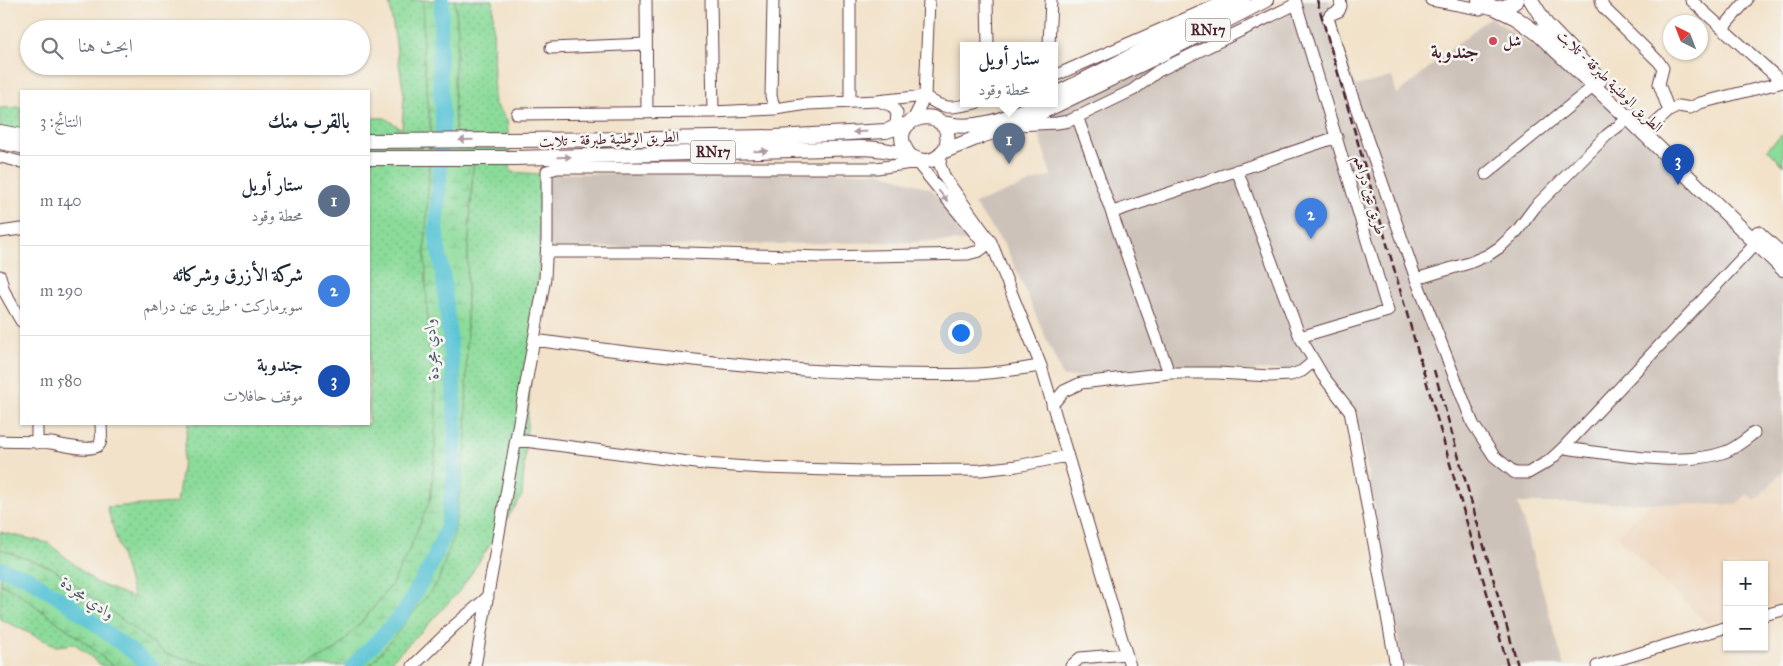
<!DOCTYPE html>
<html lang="ar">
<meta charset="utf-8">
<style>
:root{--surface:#fff;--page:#f6f6f7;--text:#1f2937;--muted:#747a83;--line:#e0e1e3;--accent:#d1495b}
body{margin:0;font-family:"IM FELL Great Primer",Amiri,serif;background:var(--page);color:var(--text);direction:rtl}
.controls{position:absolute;right:15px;bottom:15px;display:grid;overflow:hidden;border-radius:0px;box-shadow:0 1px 4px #0004}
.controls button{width:45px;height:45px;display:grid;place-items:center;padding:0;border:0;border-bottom:1px solid var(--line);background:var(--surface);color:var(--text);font:25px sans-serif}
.compass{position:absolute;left:1663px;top:15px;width:45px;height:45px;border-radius:50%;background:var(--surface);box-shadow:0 1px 4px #0004;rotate:318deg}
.you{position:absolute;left:960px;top:332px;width:18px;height:18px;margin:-12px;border:4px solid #fff;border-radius:50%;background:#1a73e8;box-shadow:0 0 0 8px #1a73e833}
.badge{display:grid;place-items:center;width:32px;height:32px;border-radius:50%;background:var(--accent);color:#fff;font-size:16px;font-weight:700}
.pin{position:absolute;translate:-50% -41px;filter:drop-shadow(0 1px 2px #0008)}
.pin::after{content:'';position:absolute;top:26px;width:18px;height:15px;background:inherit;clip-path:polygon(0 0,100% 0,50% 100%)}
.popup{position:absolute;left:960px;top:42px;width:98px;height:65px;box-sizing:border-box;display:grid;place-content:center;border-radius:0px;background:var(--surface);filter:drop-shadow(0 1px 4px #0005);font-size:16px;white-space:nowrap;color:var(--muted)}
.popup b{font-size:19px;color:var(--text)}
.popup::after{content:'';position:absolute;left:50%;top:100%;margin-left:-10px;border:10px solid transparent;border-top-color:var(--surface)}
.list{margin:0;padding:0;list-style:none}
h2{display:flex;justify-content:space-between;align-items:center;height:65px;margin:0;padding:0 20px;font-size:21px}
h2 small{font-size:16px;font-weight:400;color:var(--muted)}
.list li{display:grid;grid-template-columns:32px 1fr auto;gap:15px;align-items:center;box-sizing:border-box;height:90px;padding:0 20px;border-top:1px solid var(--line)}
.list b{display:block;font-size:19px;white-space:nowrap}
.list p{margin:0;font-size:16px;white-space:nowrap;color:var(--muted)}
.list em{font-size:16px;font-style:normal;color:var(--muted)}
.icon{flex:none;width:28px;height:28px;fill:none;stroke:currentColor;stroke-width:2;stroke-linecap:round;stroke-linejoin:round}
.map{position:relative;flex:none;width:1783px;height:666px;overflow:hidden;direction:ltr}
.search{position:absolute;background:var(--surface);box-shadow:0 1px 4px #0004;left:20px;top:20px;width:350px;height:55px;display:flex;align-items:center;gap:12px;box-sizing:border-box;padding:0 18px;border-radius:28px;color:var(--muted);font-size:19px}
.panel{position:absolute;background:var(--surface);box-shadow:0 1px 4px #0004;left:20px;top:90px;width:350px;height:335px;border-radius:0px;direction:rtl}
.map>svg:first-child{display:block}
.built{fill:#efd6bc}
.industrial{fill:#cdc2b9}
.grass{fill:url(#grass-dots);stroke:#6a7d62}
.wetland{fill:url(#wetland-marsh);stroke:#6a7d62}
.pitch{fill:#8bdb9a;stroke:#6a7d62}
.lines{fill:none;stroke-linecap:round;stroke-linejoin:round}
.river{stroke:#5ac4d6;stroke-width:15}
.minor-casing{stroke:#633c43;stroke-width:13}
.major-casing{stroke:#633c43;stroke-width:16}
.minor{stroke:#fff;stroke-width:11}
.major{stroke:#fff;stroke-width:14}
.rail{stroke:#4a1f2b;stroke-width:2.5;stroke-dasharray:8 4;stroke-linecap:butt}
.oneway{fill:#ae9aa0}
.poi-dot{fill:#d1495b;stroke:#f6f6f2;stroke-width:2}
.labels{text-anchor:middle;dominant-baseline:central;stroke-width:5;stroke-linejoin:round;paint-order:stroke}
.shield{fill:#f6f6f2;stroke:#7e6067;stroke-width:1}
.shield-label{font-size:14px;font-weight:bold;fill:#4a1f2b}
.poi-label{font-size:15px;font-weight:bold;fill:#4a1f2b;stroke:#f6f6f2;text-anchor:start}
.street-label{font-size:15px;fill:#4a1f2b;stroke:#f6f6f2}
.water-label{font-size:16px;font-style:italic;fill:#505967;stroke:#f6f6f2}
.district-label{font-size:20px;font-weight:bold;fill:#4a1f2b;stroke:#f6f6f2}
</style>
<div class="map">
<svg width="1783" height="666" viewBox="0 0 1783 666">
<defs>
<pattern id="grass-dots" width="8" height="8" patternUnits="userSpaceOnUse" patternTransform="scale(1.25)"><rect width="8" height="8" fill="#8bdb9a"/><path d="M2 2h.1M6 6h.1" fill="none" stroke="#79bc85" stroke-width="1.8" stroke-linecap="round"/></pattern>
<pattern id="wetland-marsh" width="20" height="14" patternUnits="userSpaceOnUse" patternTransform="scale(1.25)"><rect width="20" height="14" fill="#8bdb9a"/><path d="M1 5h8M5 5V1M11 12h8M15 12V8" fill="none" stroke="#79bc85"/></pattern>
</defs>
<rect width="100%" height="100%" fill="#f6f6f2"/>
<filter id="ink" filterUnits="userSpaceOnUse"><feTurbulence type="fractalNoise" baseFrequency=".02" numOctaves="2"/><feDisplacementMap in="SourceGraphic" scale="10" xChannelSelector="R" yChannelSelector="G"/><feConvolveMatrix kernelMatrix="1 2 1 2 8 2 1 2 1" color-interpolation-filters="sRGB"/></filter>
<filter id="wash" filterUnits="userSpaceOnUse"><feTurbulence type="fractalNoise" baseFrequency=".0096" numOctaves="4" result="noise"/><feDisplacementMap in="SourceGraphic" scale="20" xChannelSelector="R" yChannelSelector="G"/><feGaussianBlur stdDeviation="1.12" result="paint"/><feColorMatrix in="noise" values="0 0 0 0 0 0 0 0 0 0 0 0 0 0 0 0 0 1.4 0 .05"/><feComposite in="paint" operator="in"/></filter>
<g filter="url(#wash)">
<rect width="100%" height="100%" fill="#f2e2c9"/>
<path class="built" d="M1783,471V603L1764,608V565H1727V619L1708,624L1621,541L1619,534L1650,503L1735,505L1748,494L1755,501Z"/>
<path class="industrial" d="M1293,0H1329L1355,86L1392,77L1397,94L1490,17L1543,54L1580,83L1603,96L1783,275V471L1755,501L1748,494L1735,505L1650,503H1518L1564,666H1403L1357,412L1332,380L1328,368L1063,377L1006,247L974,204L1051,175L1035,121Z
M879,172L931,189L964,222L967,241L540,248V174Z"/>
<path class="grass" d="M389,0H423L424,6L423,49L431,132L425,253L428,331L436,400L435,455L430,500L410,548L392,584L365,618L337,649L306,666H215L166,654L112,612L52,568L0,549V532L48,543L97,583L134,598L107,507L177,503L188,424H369V118H385L402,129L404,95Z
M455,0H493L494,103L507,120L511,172L540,174V248L522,496L461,589L422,631L386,666H370L382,650L466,446L467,273L474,148L455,132L454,77L458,34Z
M21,107V151L0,150V108Z
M0,584L14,590L82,640L113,666H102L75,644L56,646L0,619Z"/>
<path class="wetland" d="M423,0H455L458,34L454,77L455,131L474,147L467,273L466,446L454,534L438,582L370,666H306L337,649L365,618L392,584L410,548L430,500L435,455L436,400L428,331L425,253L431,132L423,49Z
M0,549L52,568L112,612L166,654L215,666H113L82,640L14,590L0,584Z"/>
<path class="pitch" d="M1783,134V165L1767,149Z"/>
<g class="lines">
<path class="river" d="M0,568L28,578L70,605L151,666
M353,666L405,611L432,563L447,528L454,474L455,426L453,375L444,283L436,233L443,125L439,61L442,0"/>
</g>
</g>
<g filter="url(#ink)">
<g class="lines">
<defs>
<path id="minor" d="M646,0L647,113
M711,0L713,112
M773,0L771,96L775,109
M987,0L988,45
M1295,0L1388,311L1300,337
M1340,0L1341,6L1339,11L1330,15L1328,18L1350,90L1416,279L1473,424L1494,456L1515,473H1528L1549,461L1563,448L1761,238
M1431,0L1480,9L1487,6
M1601,0L1603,7L1659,62L1663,68L1659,84L1669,111
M1691,0L1782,82
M1723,28L1747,0
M1049,45L1051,0
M551,48L646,44
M1054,76L1228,0
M850,101V0
M881,102L892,106L897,113L896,124L888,130
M517,114L713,112L775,109L808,104L877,101L925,96C944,111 953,108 976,103
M1077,116L1169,373
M913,120L925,96L929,0
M1017,125L1057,123L1069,121L1133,90L1158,71L1296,4
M1644,134L1669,111L1679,106L1690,108L1700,103L1783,82
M941,154L940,165L945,178L991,242L1041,366L1130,666
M1,157L21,162
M915,160L984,244
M1237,170L1300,337L1323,376L1350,411L1396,666
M1486,174L1594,86
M1113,212L1337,137
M0,232L21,229
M547,252H654L823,257L968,254L979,251L991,242
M0,276L4,291L21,321
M1416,279L1469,263L1488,255L1500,247L1517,231L1535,207L1607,135L1634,114
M534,340C681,360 828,378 977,374C998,373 1019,369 1041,366
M1052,405L1064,391L1081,383L1169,373H1217L1270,376L1291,375L1302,371L1314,361
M517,440L704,464L763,468L865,471L981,470L1017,466L1067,456
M0,441C17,442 34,441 51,443C63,445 87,452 98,446C103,442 101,430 101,424
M37,443V424
M1563,448C1610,453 1681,468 1725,452C1736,448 1745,440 1754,433
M1764,615L1783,610
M413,666L454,626L488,597
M475,666L545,278L547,240V171L557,168H877L925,161
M1071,666L1080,658L1126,654
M1597,666L1727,627"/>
<path id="major" d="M1479,0C1491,11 1505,10 1517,0
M1531,0L1546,24L1600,80
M1495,8L1516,18L1537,33L1629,119L1783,269
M1054,95L1243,0
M939,122C975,133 1007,118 1039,103
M0,132L21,136
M369,141L656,139L775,137L886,131L908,124
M0,142L21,146
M942,152L981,136L1015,125L1150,60L1266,0
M369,158H515L861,148C877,148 892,151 907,155C913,157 918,161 925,161C936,161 945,153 947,143C954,100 878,116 910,156
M1758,233L1783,256"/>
</defs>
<use href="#minor" class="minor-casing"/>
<use href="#major" class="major-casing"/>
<use href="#minor" class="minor"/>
<use href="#major" class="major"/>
<path class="rail" d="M1317,0L1508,666
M1434,370L1518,666"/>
</g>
<defs><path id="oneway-solid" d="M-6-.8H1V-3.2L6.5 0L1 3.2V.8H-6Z" transform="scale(1.25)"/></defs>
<g class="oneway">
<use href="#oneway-solid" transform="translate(860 132) rotate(177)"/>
<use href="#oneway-solid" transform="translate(466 140) rotate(179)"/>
<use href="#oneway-solid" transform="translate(761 151) rotate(-1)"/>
<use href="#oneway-solid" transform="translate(564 157) rotate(-1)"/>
<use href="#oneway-solid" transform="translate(943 196) rotate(51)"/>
</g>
</g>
<circle class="poi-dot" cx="1493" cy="41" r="5"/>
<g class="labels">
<g class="shield">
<rect x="1185.5" y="18.5" width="45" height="23" rx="4"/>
<rect x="690.5" y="140.5" width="45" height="23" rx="4"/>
</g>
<g class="shield-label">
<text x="1208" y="30">RN17</text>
<text x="713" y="152">RN17</text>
</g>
<g class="poi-label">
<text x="1503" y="41">شل</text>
</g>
<g class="street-label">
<text transform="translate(1610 81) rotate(44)">الطريق الوطنية طبرقة - تلابت</text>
<text transform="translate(609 139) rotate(-2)">الطريق الوطنية طبرقة - تلابت</text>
<text transform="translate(1370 195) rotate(74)">طريق عين دراهم</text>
</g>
<g class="water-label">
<text transform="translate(431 349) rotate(-94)">وادي مجردة</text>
<text transform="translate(88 598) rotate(35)">وادي مجردة</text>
</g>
<g class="district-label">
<text x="1455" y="51">جندوبة</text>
</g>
</g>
</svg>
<div class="controls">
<button>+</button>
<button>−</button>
</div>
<svg class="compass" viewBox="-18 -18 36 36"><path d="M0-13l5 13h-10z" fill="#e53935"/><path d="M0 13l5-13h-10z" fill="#747a83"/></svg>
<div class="you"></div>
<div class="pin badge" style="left:1009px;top:164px;background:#5c6f8a">1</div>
<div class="popup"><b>ستار أويل</b>محطة وقود</div>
<div class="pin badge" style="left:1311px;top:239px;background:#3f7fe0">2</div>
<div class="pin badge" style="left:1678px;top:185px;background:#1a4fb4">3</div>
<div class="search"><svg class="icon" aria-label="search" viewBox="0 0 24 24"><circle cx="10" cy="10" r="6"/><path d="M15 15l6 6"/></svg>ابحث هنا</div>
<section class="panel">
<h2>بالقرب منك<small>النتائج: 3</small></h2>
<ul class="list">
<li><span class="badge" style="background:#5c6f8a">1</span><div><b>ستار أويل</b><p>محطة وقود</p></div><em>140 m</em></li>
<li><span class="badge" style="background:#3f7fe0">2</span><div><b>شركة الأزرق وشركائه</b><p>سوبرماركت · طريق عين دراهم</p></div><em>290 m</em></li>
<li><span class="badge" style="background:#1a4fb4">3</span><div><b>جندوبة</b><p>موقف حافلات</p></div><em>580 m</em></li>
</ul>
</section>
</div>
